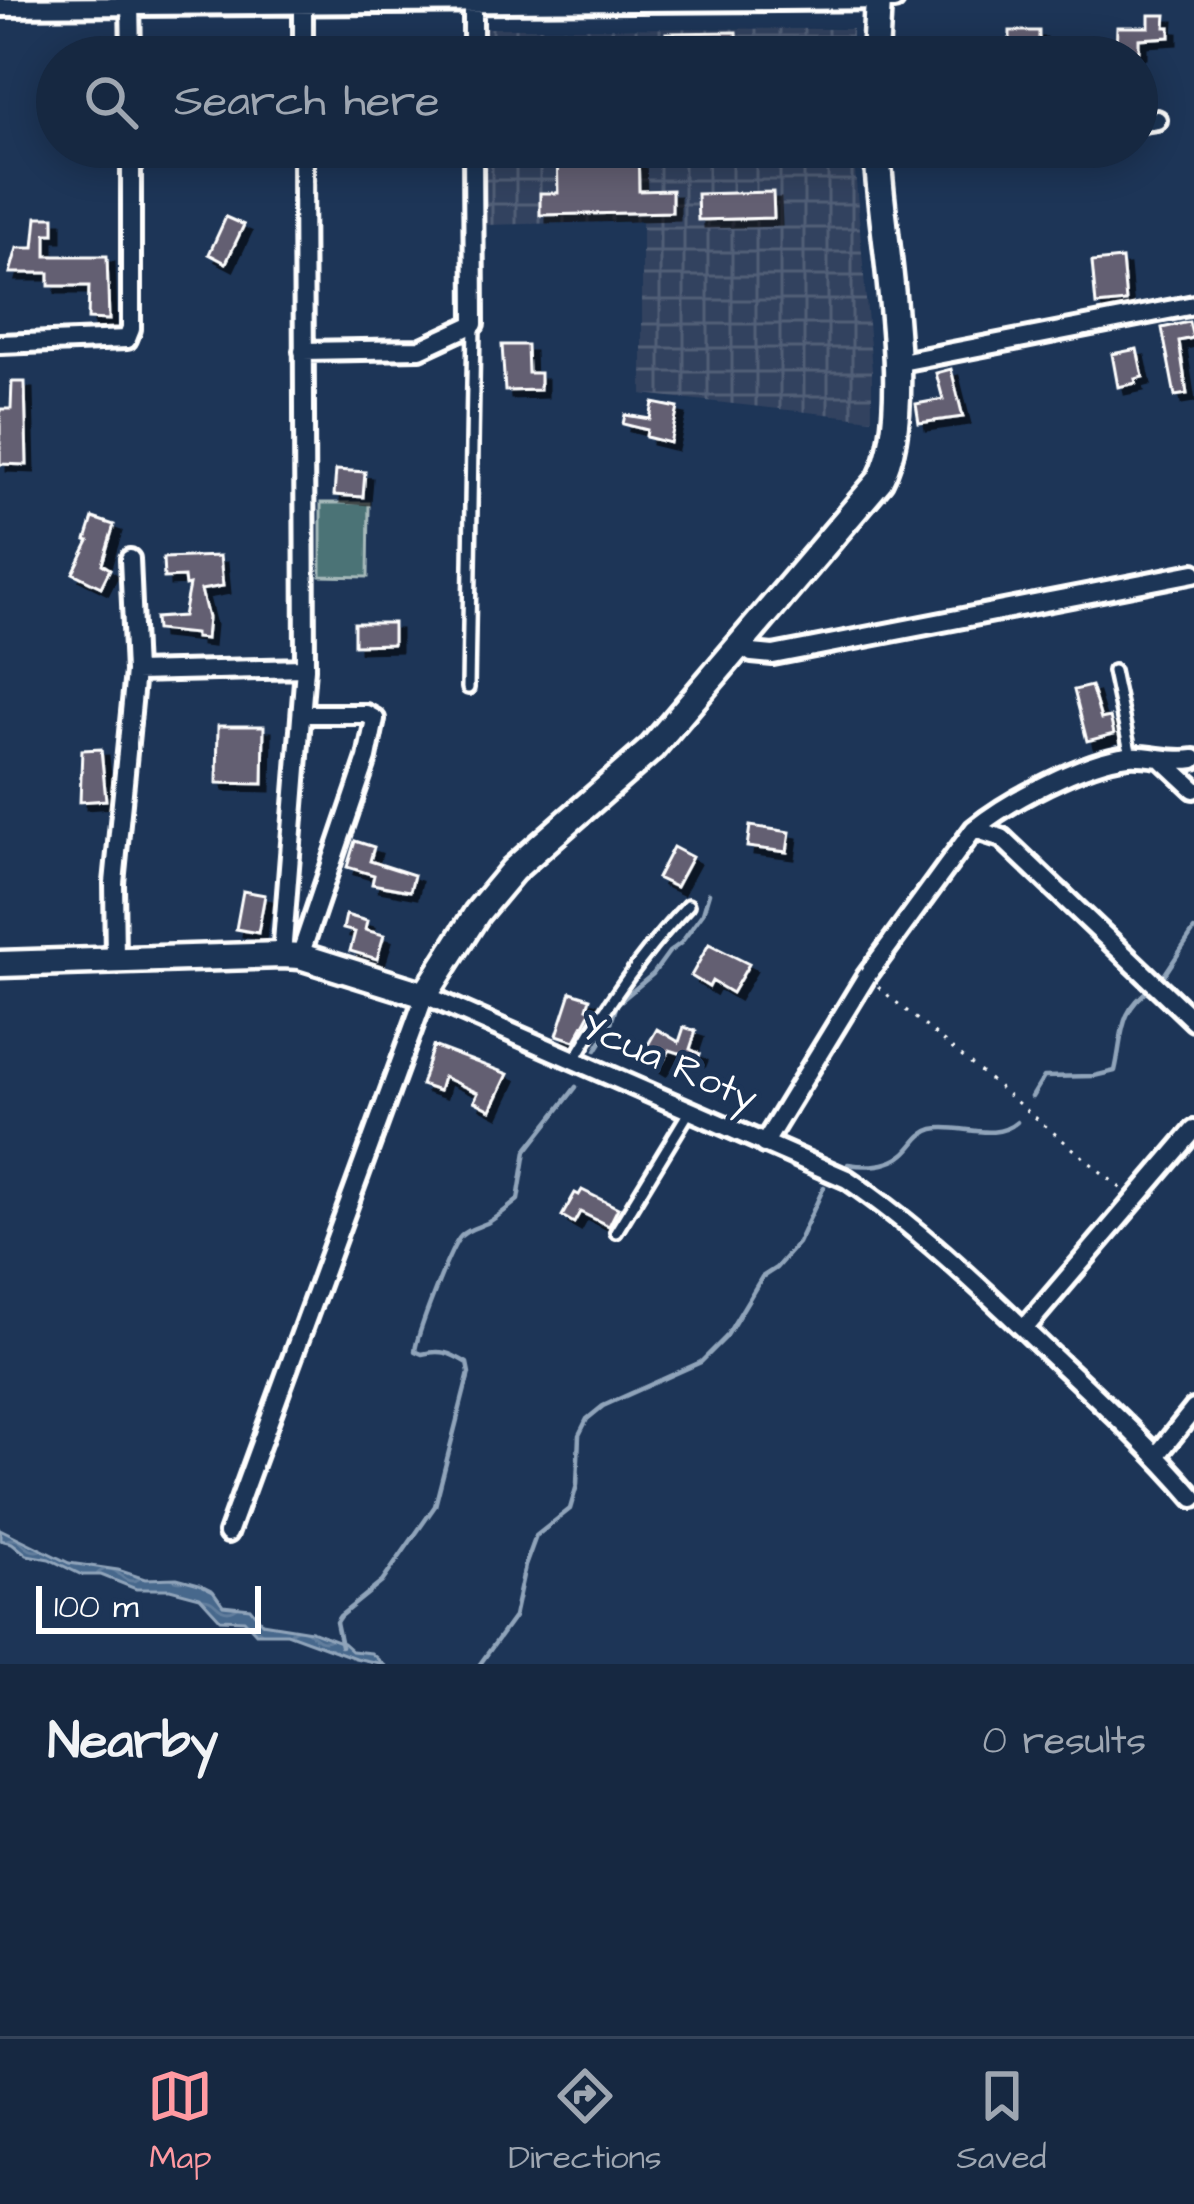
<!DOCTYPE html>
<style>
:root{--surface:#162841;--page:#1f3048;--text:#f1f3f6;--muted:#9ea6b1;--line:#35445a;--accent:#ff9aa2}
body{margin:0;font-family:"Architects Daughter",sans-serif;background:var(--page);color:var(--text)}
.scale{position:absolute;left:36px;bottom:30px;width:225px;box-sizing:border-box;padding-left:12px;border:6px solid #fff;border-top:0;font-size:33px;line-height:42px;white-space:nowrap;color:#fff;-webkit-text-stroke:9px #1d3557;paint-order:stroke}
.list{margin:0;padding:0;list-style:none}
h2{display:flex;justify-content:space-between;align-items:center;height:156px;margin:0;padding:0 48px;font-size:51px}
h2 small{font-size:39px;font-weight:400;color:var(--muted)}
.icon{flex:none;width:66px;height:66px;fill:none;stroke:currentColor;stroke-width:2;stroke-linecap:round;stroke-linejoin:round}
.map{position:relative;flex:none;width:1194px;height:1664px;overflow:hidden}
.search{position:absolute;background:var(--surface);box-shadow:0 6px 30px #0003;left:36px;right:36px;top:36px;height:132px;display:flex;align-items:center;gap:30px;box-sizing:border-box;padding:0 42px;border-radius:66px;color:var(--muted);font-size:45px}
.sheet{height:372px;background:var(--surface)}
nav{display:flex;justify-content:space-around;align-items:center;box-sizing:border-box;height:168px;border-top:3px solid var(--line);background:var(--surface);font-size:33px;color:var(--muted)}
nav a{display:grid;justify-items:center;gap:6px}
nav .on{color:var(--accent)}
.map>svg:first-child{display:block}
.industrial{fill:url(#industrial-grid)}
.garden{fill:#4c7376;stroke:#a6b9ba;stroke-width:3}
.water{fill:url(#water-waves);stroke:#90a4ba;stroke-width:3}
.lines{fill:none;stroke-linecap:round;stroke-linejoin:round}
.stream{stroke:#90a4ba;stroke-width:4.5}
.building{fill:#645f72;stroke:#fff;stroke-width:3;filter:url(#shadow)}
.lane-casing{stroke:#fff;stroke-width:18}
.street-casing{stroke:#fff;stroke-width:26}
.secondary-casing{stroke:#fff;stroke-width:33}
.path{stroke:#fff;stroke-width:3;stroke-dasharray:3 9;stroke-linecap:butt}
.lane{stroke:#1d3557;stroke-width:9}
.street{stroke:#1d3557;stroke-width:16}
.secondary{stroke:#1d3557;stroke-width:24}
.labels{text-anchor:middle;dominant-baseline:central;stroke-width:10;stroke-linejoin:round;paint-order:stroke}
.street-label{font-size:39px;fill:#fff;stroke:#1d3557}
</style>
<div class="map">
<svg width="1194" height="1664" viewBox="0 0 1194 1664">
<defs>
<pattern id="industrial-grid" width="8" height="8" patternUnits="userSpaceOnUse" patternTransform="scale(3)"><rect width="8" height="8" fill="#32425f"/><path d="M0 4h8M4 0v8" fill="none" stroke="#515e77"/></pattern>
<pattern id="water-waves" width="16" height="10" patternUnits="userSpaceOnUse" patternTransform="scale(3)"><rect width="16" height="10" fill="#46678c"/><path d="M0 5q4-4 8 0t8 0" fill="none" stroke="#627e9d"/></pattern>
<filter id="shadow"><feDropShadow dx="7" dy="7" stdDeviation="0" flood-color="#0009"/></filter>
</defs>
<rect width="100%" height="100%" fill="#1d3557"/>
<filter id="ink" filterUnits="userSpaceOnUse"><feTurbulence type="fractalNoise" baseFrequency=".00833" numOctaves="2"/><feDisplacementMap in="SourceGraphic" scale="24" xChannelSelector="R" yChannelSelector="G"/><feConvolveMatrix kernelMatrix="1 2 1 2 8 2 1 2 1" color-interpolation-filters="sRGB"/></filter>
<g filter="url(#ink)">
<path class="industrial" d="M482,28L852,29V57H482Z
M484,147H853L872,370V419L642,394V221L485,225Z"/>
<path class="garden" d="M321,503H369L368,577L321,576Z"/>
<path class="water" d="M0,1529L69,1563L118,1570L145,1579L177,1578L199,1584L213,1591L223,1605L250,1608L262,1623L311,1631L343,1643L352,1651L371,1653L383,1664L355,1658L287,1633H256L244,1620L220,1619L200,1597L170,1589H136L101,1575H82L49,1559L27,1555L12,1543L0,1540Z"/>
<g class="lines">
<path class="stream" d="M1165,974L1194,930
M596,1050L609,1029L617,1004L653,974L669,952L681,943L703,913L709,893
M1032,1097L1044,1077L1094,1076L1115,1071C1124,1032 1117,1013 1152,987
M848,1164C867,1167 889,1167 904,1154C915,1145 918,1133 933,1129C960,1123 993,1143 1017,1122
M341,1646L336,1622L340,1616L382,1582L435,1506L469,1373L467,1363C450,1353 441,1349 422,1354L415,1351C417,1335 450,1247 461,1236C468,1229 478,1227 487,1223C498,1217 508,1208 518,1200L526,1151L576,1087
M480,1664L514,1617L525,1566L536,1536L570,1509L577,1485L579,1435L587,1419L603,1406L701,1362L726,1337L762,1277L776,1268L798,1243L824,1187"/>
</g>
<path class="building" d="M1149,15H1166L1165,27H1170V37L1139,39V51H1116L1117,27H1149Z
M1010,31H1039V57H1010Z
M736,32L737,50L667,52L666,33Z
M557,147H638L639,191L672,190V212L540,215V193H558Z
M773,192L774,218L698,220L697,194Z
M37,217H54V234H46V256H107L109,320L88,319L89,286H49V273H10L17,248H34Z
M226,217L244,225L226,263L209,254Z
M1122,259L1126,302L1096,305L1092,262Z
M1189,322L1193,338L1179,341L1187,394L1175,396L1162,328Z
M502,345H527L528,373H540V390L505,391Z
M1137,349L1143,377L1135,379L1136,383L1118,387L1112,354Z
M951,369L963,417L919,423L916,404L943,399L936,373Z
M12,382H25L27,465L0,464V409H11Z
M653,403L678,408L670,443L646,437L647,430L623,424L625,415L650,419Z
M336,470L365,472L363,497L334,495Z
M93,518L114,525L102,564L110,569L101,587L73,573L89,541L86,540Z
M220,556L223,586L201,590L208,618L206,639L195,638V634L156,630L155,618L183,616L189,585L185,586L184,577L164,578L163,558Z
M354,623H393V644L354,645Z
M1091,686L1101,719L1110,717L1114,734L1087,741L1074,690Z
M218,726H264L263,784L217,783Z
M101,749L106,800L80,802L82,750Z
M750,826L790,832L787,852L747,847Z
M355,841L374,847L370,861L414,875L410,891L372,884L374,875L347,867Z
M673,847L692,857L676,887L657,878Z
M243,891L265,895L258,933L236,929Z
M346,915L367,921L365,930L384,935L377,959L350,951L355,932L343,929Z
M709,944L749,964L732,993L712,981L709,987L691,976Z
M571,992L590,998L587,1008L592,1010L575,1041L557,1035Z
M684,1027L696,1031L690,1049L700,1054L698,1059L670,1050L659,1068L641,1057L657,1029L679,1042Z
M433,1046L508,1074L491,1110L474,1101L478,1093L443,1077L439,1091L421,1085Z
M582,1190L618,1208L609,1226L580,1212L574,1223L562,1216L575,1193L579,1195Z"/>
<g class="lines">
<defs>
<path id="lane" d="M1113,671L1131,756
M468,688L474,324
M574,1061C607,1004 642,953 688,905
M616,1232L689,1112"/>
<path id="street" d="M130,0L131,57
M303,0V57
M473,0V57
M0,7L894,0
M1137,123L1157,120
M877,156L949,147
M0,344L127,339L131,329V147
M303,351L420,349L474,324L473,147
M896,363L1194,305
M740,645L752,653L773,655L1194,573
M135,672L305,668
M1164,761L1194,789
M974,829L1002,838L1194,1021
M282,955L305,668L303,147
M300,956L367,758L375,719L366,714H303
M115,959L114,883L135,672L130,559
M764,1144L866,977L974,829C1008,801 1084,761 1128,756C1150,754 1171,763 1194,759
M1024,1329L1194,1130
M1157,1455L1194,1409
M228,1533L425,995L847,1179C919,1228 981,1288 1044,1348C1096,1397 1148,1444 1194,1498"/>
<path id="secondary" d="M875,57L878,0
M0,964L282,955L300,956L425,995L477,913L513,870L652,748L880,480C919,406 880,234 877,147"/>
</defs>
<use href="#lane" class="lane-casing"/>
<use href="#street" class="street-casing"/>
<use href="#secondary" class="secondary-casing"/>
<path class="path" d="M878,987L1124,1191"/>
<use href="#lane" class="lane"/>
<use href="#street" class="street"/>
<use href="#secondary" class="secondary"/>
</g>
</g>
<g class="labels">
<g class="street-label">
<text transform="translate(669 1063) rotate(24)">Ycua Roty</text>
</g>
</g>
</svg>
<div class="scale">100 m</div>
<div class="search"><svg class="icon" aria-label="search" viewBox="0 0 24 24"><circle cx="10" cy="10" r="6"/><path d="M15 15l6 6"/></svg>Search here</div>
</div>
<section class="sheet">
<h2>Nearby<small>0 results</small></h2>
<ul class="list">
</ul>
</section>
<nav>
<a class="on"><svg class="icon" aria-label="map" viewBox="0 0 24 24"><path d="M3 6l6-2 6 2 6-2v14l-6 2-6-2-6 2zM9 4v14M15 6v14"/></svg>Map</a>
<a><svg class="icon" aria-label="directions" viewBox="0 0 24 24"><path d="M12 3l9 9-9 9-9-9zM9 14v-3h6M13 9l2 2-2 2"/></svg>Directions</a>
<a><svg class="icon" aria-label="saved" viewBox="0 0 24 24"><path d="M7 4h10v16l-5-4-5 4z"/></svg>Saved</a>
</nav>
